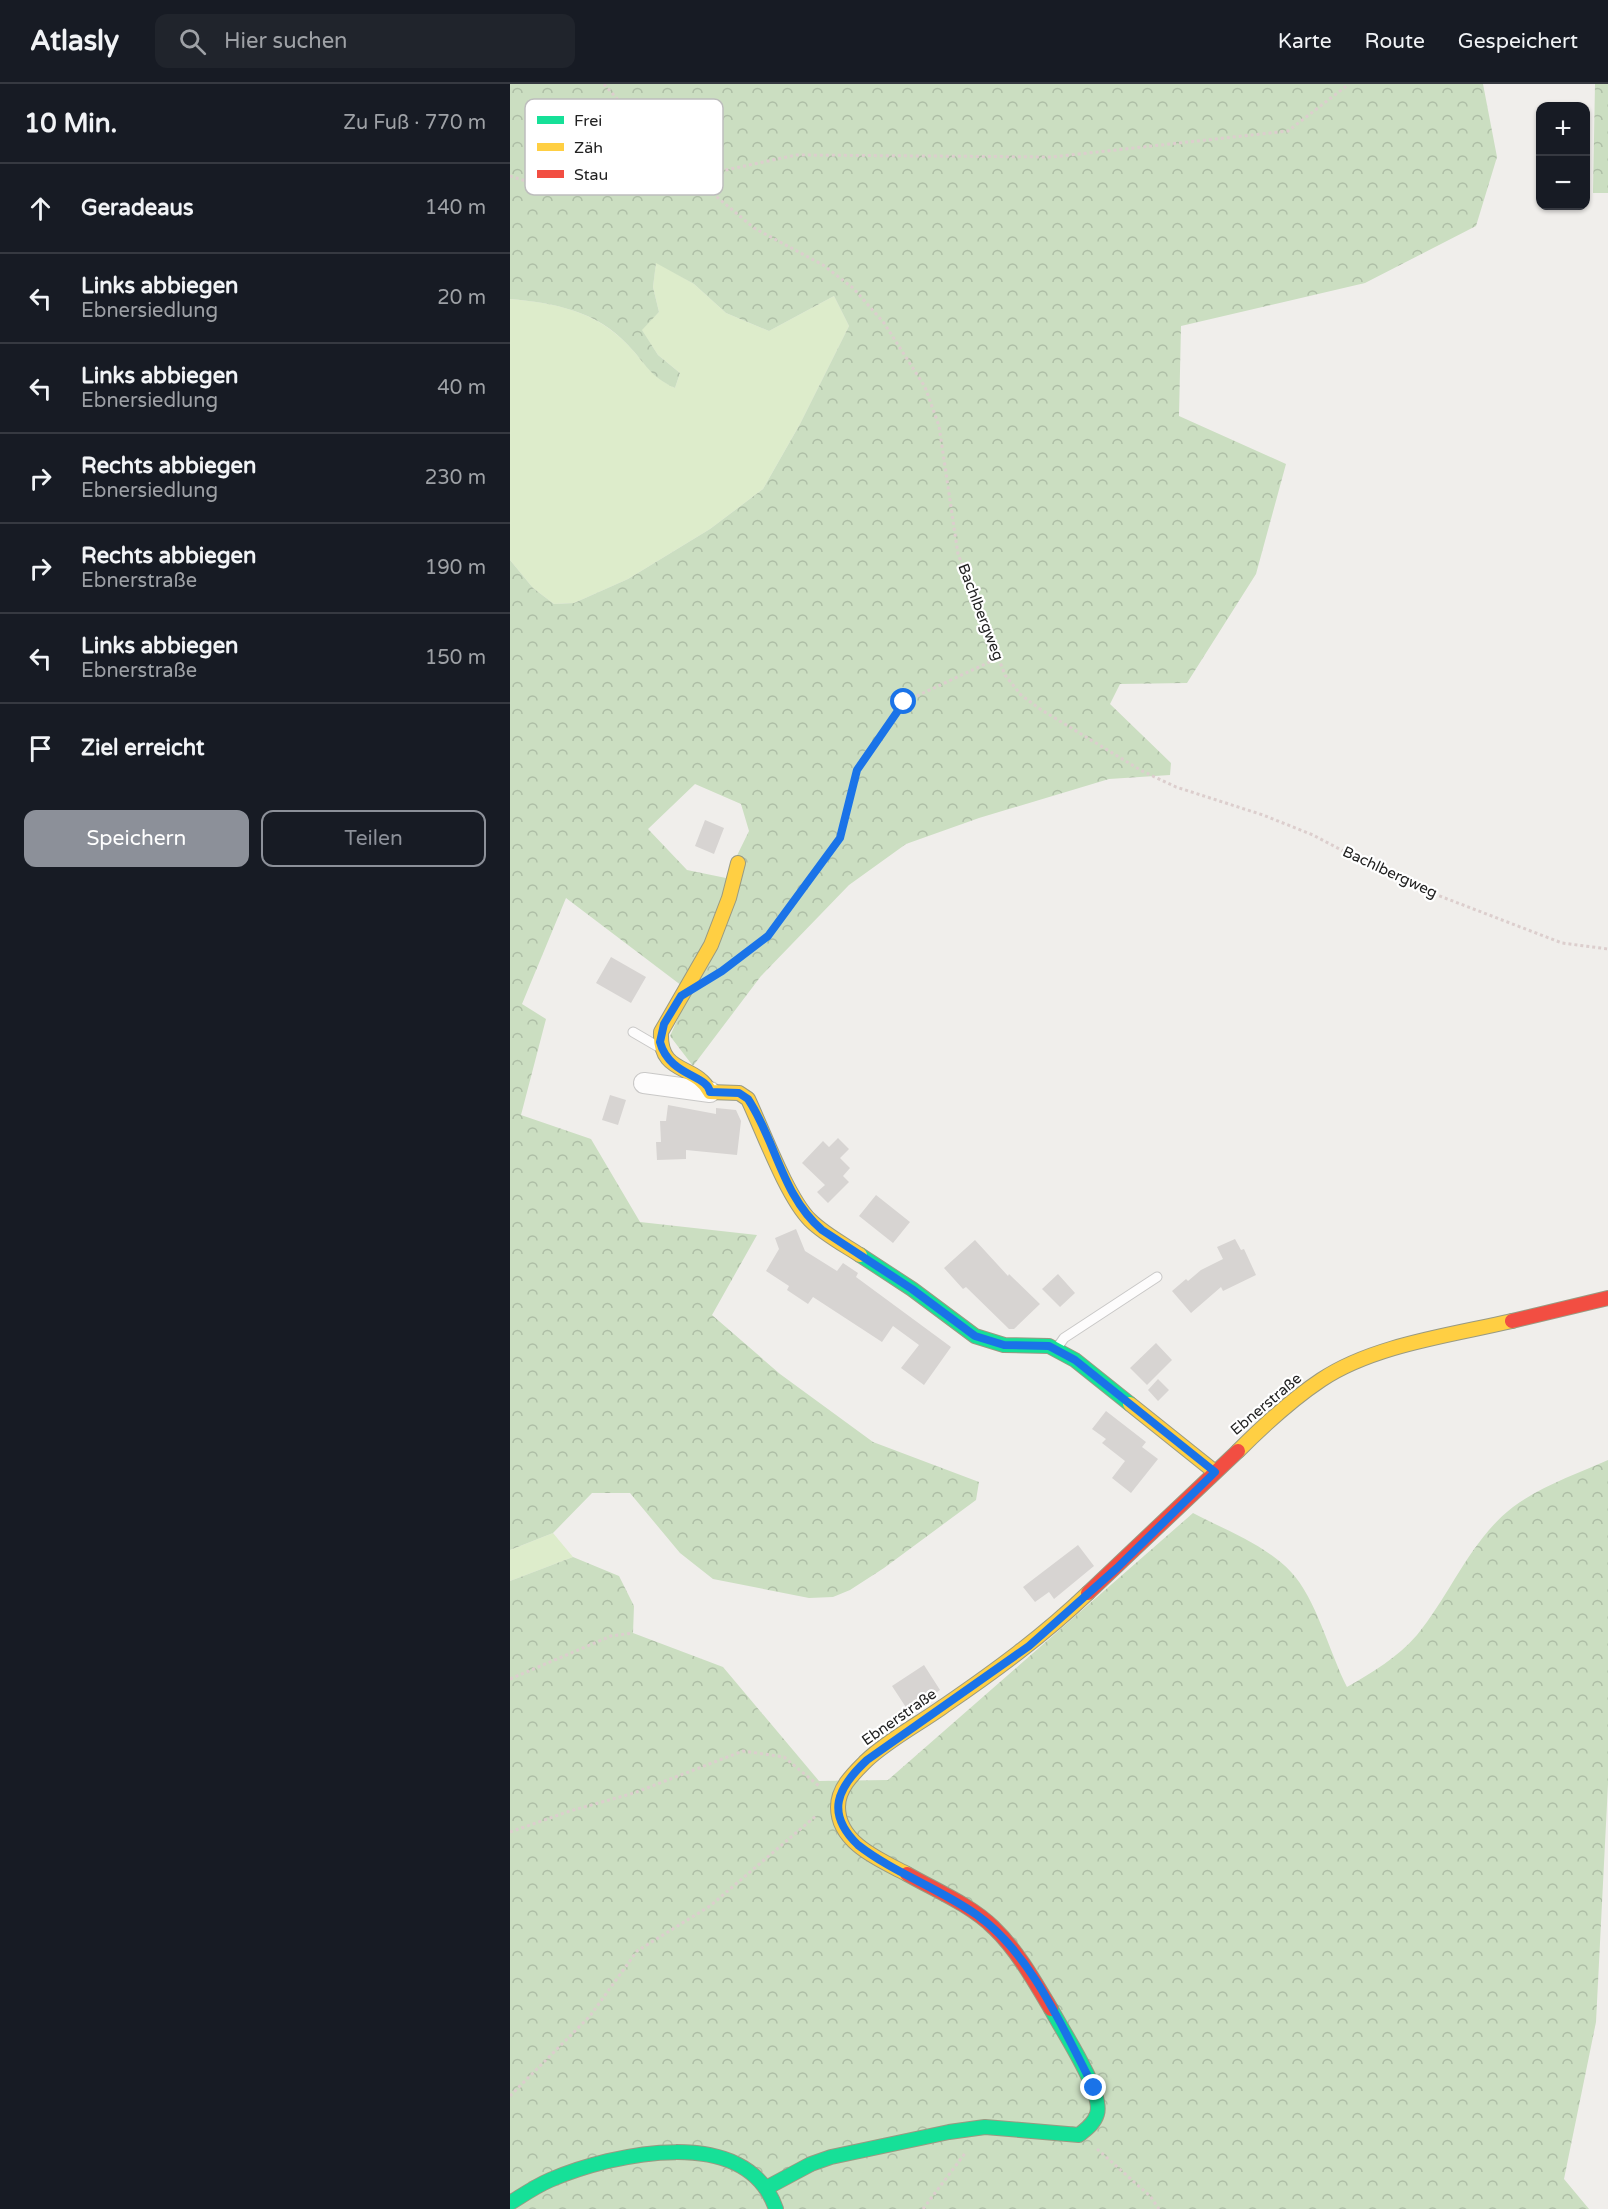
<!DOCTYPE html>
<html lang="de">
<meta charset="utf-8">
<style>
:root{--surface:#171b24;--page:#20242c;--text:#f1f3f6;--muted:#9ea1a6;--line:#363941;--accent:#8c9099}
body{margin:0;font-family:"Varela Round",sans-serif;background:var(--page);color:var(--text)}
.controls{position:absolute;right:18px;top:18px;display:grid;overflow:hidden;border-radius:12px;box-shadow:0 2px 4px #0004}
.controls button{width:54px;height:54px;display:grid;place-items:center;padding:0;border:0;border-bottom:2px solid var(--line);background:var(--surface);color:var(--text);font:30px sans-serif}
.stop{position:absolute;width:18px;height:18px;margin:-14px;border:4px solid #1a73e8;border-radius:50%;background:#fff}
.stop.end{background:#1a73e8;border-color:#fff;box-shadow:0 2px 6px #0008}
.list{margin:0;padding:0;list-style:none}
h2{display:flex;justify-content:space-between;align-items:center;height:78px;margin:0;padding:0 24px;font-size:26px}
h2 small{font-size:20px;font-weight:400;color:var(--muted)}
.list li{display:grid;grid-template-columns:39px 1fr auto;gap:18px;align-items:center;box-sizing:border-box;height:90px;padding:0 24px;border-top:2px solid var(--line)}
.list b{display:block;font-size:22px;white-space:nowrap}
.list p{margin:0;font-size:20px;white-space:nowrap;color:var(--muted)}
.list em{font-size:20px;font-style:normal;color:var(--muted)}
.actions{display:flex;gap:12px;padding:18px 24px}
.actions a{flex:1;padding:14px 0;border:2px solid var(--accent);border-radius:12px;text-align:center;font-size:21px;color:var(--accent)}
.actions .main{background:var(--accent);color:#fff}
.icon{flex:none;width:33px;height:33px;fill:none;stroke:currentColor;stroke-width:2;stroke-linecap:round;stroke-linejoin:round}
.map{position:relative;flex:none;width:1098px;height:2125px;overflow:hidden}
header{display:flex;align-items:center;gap:36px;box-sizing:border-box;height:84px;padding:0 30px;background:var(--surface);border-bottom:2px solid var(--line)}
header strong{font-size:28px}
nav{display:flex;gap:33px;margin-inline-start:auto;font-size:21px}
.search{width:420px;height:54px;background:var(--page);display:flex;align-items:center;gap:15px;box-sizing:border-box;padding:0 21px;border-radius:12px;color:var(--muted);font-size:22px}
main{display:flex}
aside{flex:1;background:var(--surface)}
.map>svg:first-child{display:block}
.grass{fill:#ddeccb}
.forest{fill:url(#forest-crowns);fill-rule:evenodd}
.building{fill:#d7d4d2}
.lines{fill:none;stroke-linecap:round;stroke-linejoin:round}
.lane-casing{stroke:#c9c8c7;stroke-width:11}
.street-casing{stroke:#c9c8c7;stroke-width:22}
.fast-casing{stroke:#999a82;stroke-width:16}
.slow-casing{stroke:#999a82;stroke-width:16}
.jam-casing{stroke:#999a82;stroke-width:16}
.path{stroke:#dccecd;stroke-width:3;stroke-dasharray:3 3;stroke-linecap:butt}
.lane{stroke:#fdfcfc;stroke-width:9}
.street{stroke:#fdfcfc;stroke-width:20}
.fast{stroke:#16e098;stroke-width:14}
.slow{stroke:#ffcf43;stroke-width:14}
.jam{stroke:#f24e42;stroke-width:14}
.route{stroke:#1a73e8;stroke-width:8}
.labels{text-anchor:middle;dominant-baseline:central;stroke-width:4.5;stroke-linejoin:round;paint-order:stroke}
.street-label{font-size:15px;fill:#222;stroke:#fff}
.key{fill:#fff;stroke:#bdbdbd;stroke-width:1.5}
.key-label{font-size:16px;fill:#222}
</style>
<header>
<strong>Atlasly</strong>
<div class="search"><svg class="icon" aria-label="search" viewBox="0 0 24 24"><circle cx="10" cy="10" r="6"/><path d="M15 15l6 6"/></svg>Hier suchen</div>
<nav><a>Karte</a><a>Route</a><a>Gespeichert</a></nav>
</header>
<main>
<aside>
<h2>10 Min.<small>Zu Fuß · 770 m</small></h2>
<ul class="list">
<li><svg class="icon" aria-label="ahead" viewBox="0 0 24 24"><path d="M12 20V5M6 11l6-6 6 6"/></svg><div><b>Geradeaus</b></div><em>140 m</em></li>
<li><svg class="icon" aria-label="left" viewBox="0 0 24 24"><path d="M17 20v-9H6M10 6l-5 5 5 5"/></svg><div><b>Links abbiegen</b><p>Ebnersiedlung</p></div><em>20 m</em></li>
<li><svg class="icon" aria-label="left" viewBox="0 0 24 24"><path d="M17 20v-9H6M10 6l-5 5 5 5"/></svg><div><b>Links abbiegen</b><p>Ebnersiedlung</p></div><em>40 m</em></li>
<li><svg class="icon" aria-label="right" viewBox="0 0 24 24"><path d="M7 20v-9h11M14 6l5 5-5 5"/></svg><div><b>Rechts abbiegen</b><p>Ebnersiedlung</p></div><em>230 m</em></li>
<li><svg class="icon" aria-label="right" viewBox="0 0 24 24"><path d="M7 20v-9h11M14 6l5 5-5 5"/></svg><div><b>Rechts abbiegen</b><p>Ebnerstraße</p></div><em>190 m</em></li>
<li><svg class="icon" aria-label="left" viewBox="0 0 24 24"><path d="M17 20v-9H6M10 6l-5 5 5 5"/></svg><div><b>Links abbiegen</b><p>Ebnerstraße</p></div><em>150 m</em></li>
<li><svg class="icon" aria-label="arrive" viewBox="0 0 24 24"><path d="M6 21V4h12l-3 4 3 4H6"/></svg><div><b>Ziel erreicht</b></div></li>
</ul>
<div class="actions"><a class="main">Speichern</a><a>Teilen</a></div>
</aside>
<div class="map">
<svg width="1098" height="2125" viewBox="0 0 1098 2125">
<defs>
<pattern id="forest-crowns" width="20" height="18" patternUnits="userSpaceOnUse" patternTransform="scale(1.5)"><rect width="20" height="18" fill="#cbdec1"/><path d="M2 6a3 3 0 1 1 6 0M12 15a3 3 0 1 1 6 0" fill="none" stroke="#aebea6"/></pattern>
</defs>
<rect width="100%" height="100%" fill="#f0eeeb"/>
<path class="grass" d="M146,178L184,200L216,229L259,247L324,212L339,242L290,340L253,405L200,445L118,495L64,519L44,520L23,504L0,476V215C45,219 86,227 118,261C137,281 139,291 165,304L170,289L148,271L131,245L149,228L143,203Z
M43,1449L63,1473L0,1497V1466Z"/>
<path class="forest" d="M0,0H973L987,73L966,142L855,199L671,242L669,332L776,380L746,490L677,599L610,600L600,620L661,679L660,691L599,695L469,734L396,760L339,801L251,892L183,982L160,952L180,908L56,814L12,920L36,935L11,1031L81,1055L130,1138L247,1151L202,1231L270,1290L363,1358L469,1398L466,1416L374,1484L340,1506L323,1513L299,1514L203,1495L170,1469L120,1409H82L43,1449L0,1466V476L23,504L44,520L64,519L118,495L200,445L253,405L290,340L339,242L324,212L259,247L216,229L184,200L146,179L143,203L149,228L132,246L148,271L170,289L165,304C139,292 137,281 118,261C87,227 44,219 0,215ZM185,700L231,720L239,747L216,794L177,786L138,745Z
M1085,0H1098V109H1083Z
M1098,1376V1700L1086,1938L1054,2095L1079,2125H0V1497L63,1473L109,1492L124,1522L123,1549L213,1583L309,1697L378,1696L683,1429C715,1446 756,1461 781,1488C806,1514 820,1570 837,1603C863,1588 887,1574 907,1551C940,1511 961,1455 1003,1423C1031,1402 1067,1390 1098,1376Z"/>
<path class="building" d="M195,736L214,744L204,770L185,762Z
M101,873L136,893L121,919L86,899Z
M100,1011L116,1016L108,1041L92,1036Z
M158,1021L206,1030V1024L226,1026L231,1037L227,1071L176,1066V1075L147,1076L146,1058H151L150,1037H156Z
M328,1054L339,1065L330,1074L340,1084L333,1092L339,1098L318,1119L307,1108L315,1101L292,1079L313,1057L319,1063Z
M366,1111L400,1138L383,1159L349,1132Z
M286,1145L295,1167L327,1187L333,1179L348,1189L346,1193L441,1263L414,1301L391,1284L409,1261L383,1242L372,1258L303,1213L298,1220L277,1206L279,1202L256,1187L269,1165L265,1154Z
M725,1155L731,1166L734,1165L746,1191L713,1207L711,1203L681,1229L662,1207L676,1195L678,1197L691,1186L713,1175L707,1163Z
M465,1156L498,1192L499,1190L530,1220L504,1245H499L456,1203L453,1205L434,1184Z
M548,1190L565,1209L550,1223L532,1205Z
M646,1259L662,1276L637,1301L620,1284Z
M648,1295L659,1306L648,1317L638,1306Z
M596,1327L636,1358L632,1363L648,1375L621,1409L602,1394L615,1377L592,1359L596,1355L582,1345Z
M568,1461L584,1482L544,1515L539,1508L525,1518L513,1503Z
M414,1581L430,1606L399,1628L382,1602Z"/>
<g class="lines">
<defs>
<path id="lane" d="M123,948L147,962
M547,1264L554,1254L647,1193"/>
<path id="street" d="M134,999L200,1008"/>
<path id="fast" d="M350,1171L402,1205L465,1252L494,1261L539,1262L565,1276L620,1320
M258,2103L301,2080L321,2073L439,2048L475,2043L569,2051C576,2045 584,2040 587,2030C594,2009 552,1946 541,1925
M0,2119C13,2111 26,2102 40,2096C103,2069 237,2039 266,2125"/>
<path id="slow" d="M228,779L219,814L201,861L151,948C149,992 186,979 200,1008L229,1009L238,1015C253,1047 277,1113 300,1136C314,1150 333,1160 350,1171
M620,1320L705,1388
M728,1367C754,1341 781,1316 811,1296C863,1261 942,1251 1002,1237
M397,1790C370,1776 328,1759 328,1723C328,1704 343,1690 356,1677C378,1656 409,1640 434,1622C485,1587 533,1552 578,1509"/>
<path id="jam" d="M1002,1237L1098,1214
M578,1509L728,1367
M397,1790C425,1806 461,1821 484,1844C507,1866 525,1898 541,1925"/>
</defs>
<use href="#lane" class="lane-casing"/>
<use href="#street" class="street-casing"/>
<use href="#fast" class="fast-casing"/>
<use href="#slow" class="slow-casing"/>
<use href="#jam" class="jam-casing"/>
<path class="path" d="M94,0L139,51L183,93L286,71L542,73L778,47L839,0
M0,92L35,103L124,101L183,93L244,144L313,181L343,204L374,239L415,303L429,342L448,470L495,591L511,611L530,625L632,687L666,703L753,731L803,751L888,796L1052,859L1098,865
M215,884L258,852L330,754L347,686L394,618L488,574
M0,1595L101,1552L123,1549
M0,1748L60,1727L124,1709L233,1667L274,1673L309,1702
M0,2012L80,1932L127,1867L200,1822L307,1731
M587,2065L640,2112L649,2125
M413,2125L456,2068"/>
<use href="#lane" class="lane"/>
<use href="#street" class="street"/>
<use href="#fast" class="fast"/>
<use href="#slow" class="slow"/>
<use href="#jam" class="jam"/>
</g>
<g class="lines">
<path class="route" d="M394,618L347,686L330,754L258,852L212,887L171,912L154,940L150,958C159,992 198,991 200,1008L229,1009L238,1015C266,1057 272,1112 312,1146L402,1205L465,1252L494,1261L539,1262L565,1276L705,1388L607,1484L519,1562L357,1676C327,1704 315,1729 348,1761C384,1789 429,1804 467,1831C521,1869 554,1947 584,2004"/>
</g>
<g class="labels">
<g class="street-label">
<text transform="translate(471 528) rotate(69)">Bachlbergweg</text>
<text transform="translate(880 788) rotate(25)">Bachlbergweg</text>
<text transform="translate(756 1320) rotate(-40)">Ebnerstraße</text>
<text transform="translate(389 1633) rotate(-35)">Ebnerstraße</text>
</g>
</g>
<rect x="15" y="15" width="198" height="96" rx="9" class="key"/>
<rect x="27" y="32" width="27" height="8" fill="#16e098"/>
<rect x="27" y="59" width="27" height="8" fill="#ffcf43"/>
<rect x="27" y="86" width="27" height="8" fill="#f24e42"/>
<g class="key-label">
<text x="64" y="42">Frei</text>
<text x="64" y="69">Zäh</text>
<text x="64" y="96">Stau</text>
</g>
</svg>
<div class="controls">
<button>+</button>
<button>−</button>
</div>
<div class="stop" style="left:394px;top:618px"></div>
<div class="stop end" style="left:584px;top:2004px"></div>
</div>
</main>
